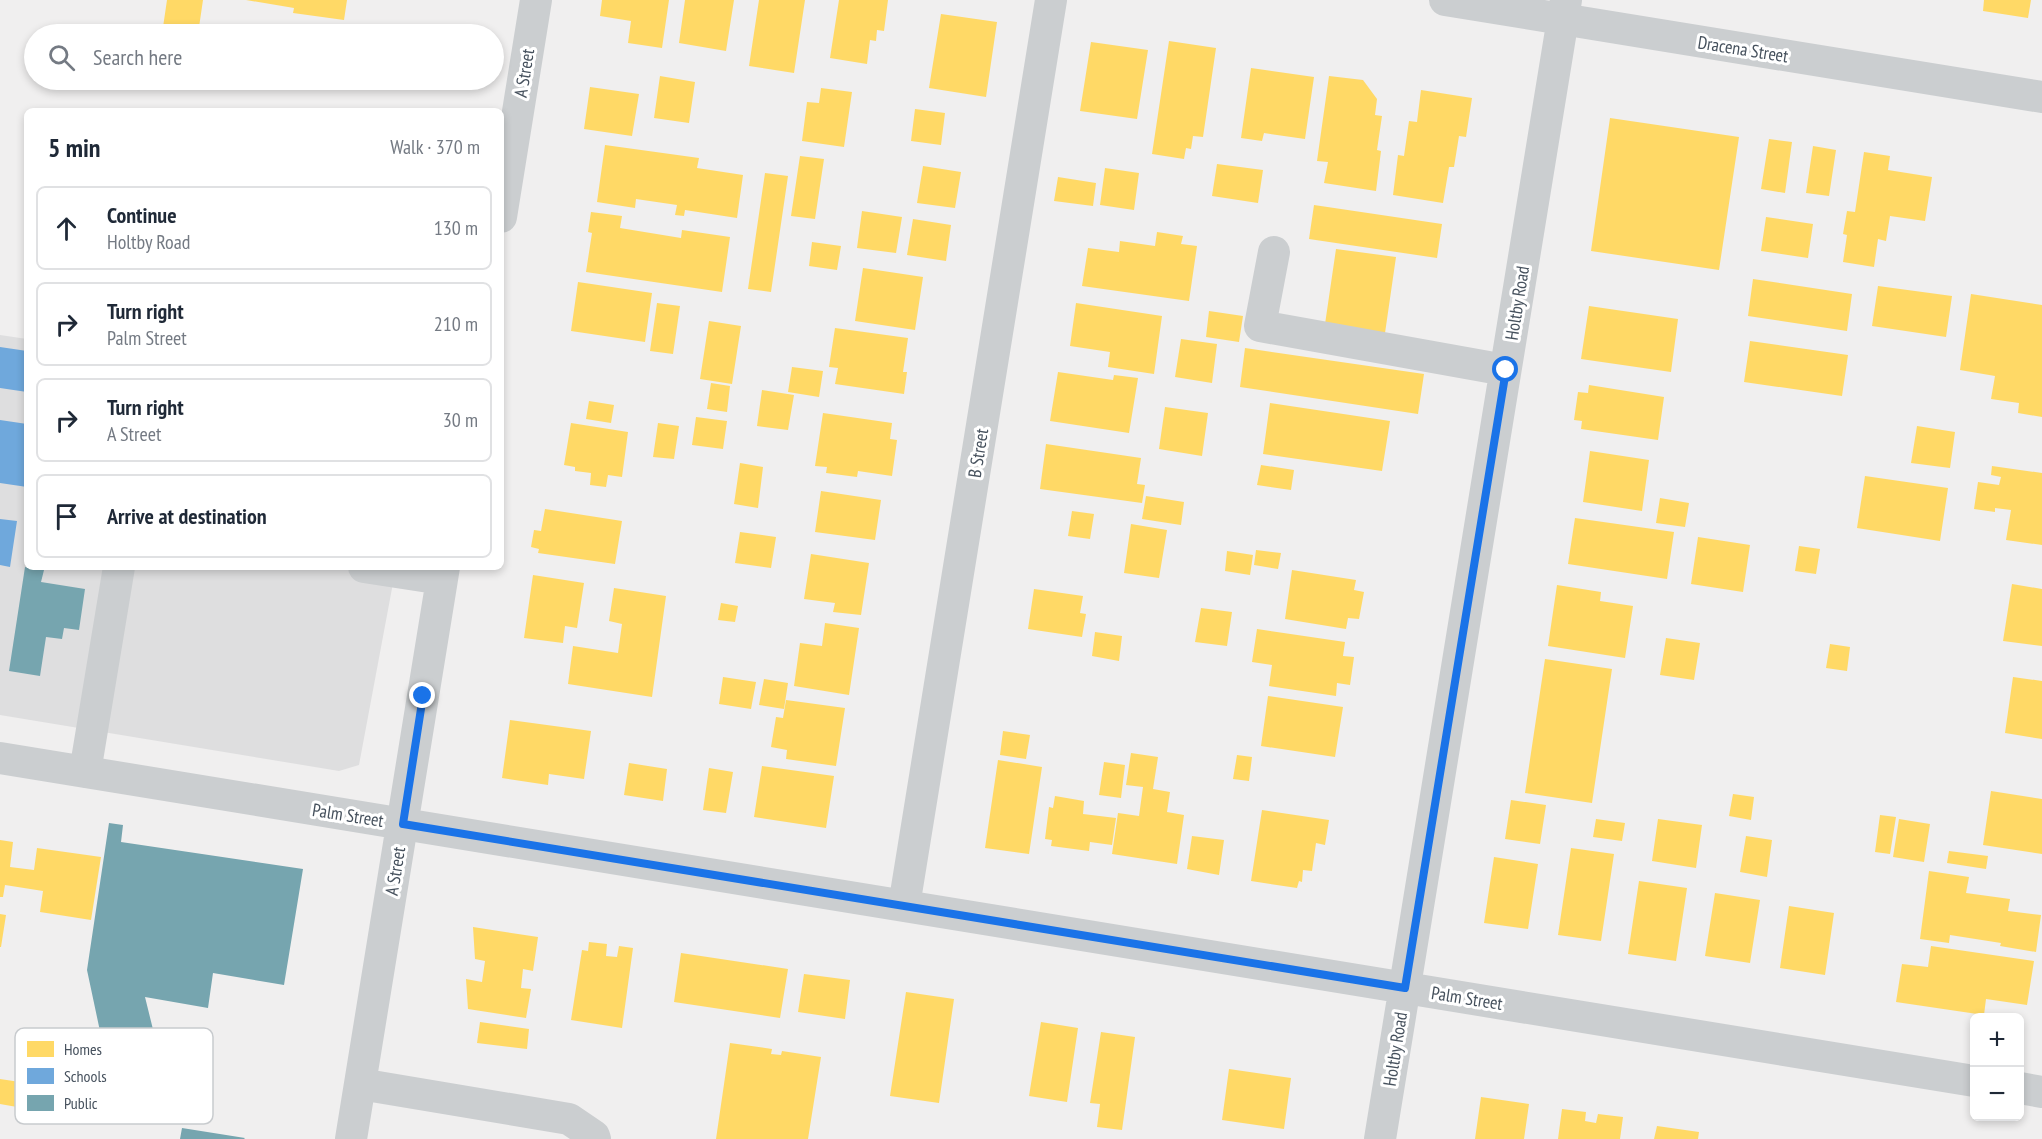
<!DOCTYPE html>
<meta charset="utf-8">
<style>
:root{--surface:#fff;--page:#f2f2f3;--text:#1f2937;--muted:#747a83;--line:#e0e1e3}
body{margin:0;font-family:"PT Sans Narrow",sans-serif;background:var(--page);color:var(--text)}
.controls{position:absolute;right:18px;bottom:18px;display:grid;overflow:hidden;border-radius:9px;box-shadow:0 3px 9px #0003}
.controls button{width:54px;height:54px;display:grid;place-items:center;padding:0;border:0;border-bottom:2px solid var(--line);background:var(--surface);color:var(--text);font:30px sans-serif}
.stop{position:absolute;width:18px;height:18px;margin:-14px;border:4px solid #1a73e8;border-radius:50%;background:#fff}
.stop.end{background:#1a73e8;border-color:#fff;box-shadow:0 2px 6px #0008}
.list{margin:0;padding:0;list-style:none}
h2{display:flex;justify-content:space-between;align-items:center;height:78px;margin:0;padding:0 24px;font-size:26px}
h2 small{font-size:20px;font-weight:400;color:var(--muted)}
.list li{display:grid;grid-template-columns:39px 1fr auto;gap:18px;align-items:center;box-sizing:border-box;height:84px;margin:0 12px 12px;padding:0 12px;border:2px solid var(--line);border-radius:9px}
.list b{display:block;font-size:22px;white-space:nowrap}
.list p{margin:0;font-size:20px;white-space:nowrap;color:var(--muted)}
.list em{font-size:20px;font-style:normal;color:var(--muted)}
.icon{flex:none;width:33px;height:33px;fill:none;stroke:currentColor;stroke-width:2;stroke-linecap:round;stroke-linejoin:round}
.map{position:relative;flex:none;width:2042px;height:1139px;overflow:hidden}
.search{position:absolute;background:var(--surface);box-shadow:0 3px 9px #0003;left:24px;top:24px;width:480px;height:66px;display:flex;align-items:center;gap:15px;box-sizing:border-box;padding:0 21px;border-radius:33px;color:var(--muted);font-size:22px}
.panel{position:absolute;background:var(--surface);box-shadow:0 3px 9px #0003;left:24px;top:108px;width:480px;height:462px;border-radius:9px}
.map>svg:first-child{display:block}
.education{fill:#dededf}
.homes{fill:#ffd966}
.schools{fill:#6fa8dc}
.public{fill:#76a5af}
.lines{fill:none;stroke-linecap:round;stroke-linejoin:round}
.minor{stroke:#cbced0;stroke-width:32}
.route{stroke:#1a73e8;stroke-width:8}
.labels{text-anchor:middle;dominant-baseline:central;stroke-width:6;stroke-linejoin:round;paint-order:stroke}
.street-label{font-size:18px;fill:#46515d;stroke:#fff}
.key{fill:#fff;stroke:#c8cbce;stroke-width:1.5}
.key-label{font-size:16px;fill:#46515d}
</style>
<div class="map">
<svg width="2042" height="1139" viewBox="0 0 2042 1139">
<rect width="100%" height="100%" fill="#f0efef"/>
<path class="education" d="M0,335L27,339V567H396L359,765L339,771L0,715Z"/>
<path class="homes" d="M167,0H203L198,34H162Z
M246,0H347L344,20L293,13L294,8Z
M602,0H669L662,48L628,43L631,21L600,16Z
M685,0H734L726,51L679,43Z
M759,0H805L794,73L749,66Z
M839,0H888L884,31L877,30L876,41L870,40L867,64L830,58Z
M1984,0H2031L2028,18L1983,11Z
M941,14L997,22L986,97L929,88Z
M1169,41L1216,48L1203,137L1193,136L1191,149L1186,148L1184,159L1152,154Z
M1091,42L1148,50L1137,119L1080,111Z
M1251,68L1314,77L1305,139L1264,133L1262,141L1241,138Z
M660,76L695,82L689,123L654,118Z
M1329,76L1363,80L1377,99L1375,115L1382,116L1377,150L1381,151L1376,191L1324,183L1328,162L1317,161Z
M590,87L639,94L632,136L584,129Z
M821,88L852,92L844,147L802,141L807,102L819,103Z
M1421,90L1472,98L1466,137L1459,136L1454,167H1449L1443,203L1393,195L1398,155L1404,156L1409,121L1417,122Z
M915,109L945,113L941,145L911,141Z
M1610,118L1739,137L1719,270L1591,251Z
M1769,139L1792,142L1785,193L1761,189Z
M605,145L699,158L697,168L743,175L737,218L685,210L684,216L675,215L677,205L636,199L635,208L597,202Z
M1813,146L1836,150L1829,196L1806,193Z
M1864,152L1890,156L1888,170L1932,177L1925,221L1890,216L1886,241L1878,239L1874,267L1843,262L1847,235L1843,234L1847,211L1855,212Z
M800,156L824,159L815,219L791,216Z
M1217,164L1263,170L1258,203L1212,196Z
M923,166L961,172L955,208L917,203Z
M1105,168L1139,173L1134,210L1100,205Z
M765,173L788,176L771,292L748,289Z
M1058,177L1096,183L1093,206L1054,201Z
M1314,205L1442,224L1437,258L1309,239Z
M862,211L902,217L896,253L857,248Z
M591,212L622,216L620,228L681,238L682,230L730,237L722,292L586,272L592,233L588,232Z
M1766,217L1813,224L1808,258L1761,251Z
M913,219L951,225L946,261L907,255Z
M1157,232L1183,236L1181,244L1197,246L1189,301L1082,286L1088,248L1119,252L1120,241L1155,246Z
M812,242L841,246L837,270L809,266Z
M1336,249L1396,257L1384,340L1324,331Z
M863,268L923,277L915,330L855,321Z
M1753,279L1852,294L1847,331L1748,316Z
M578,282L652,293L645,342L571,331Z
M1878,286L1952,296L1946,337L1872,326Z
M1971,294L2042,305V417L2018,413L2019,403L1991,399L1995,376L1960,370Z
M657,303L680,306L673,354L650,351Z
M1076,303L1162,316L1154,374L1108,367L1110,352L1070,346Z
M1589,306L1678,319L1671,372L1581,359Z
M1209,311L1243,316L1239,342L1206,337Z
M709,321L741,326L732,384L700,379Z
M835,328L908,338L903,372H907L904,394L835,384L838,368L829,367Z
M1181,339L1217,344L1212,383L1175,377Z
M1750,341L1848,355L1842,396L1744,382Z
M1245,348L1424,374L1418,414L1240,387Z
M792,367L823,371L819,397L788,392Z
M1058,372L1113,380L1114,375L1138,378L1129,433L1050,421Z
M711,383L730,386L727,412L707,409Z
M1589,385L1664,397L1658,440L1581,429L1582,421L1574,420L1578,392L1588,393Z
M762,390L794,395L788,430L757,426Z
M589,401L614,405L611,423L586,419Z
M1270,403L1390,421L1382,471L1263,454Z
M1165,407L1208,413L1202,456L1159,449Z
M823,413L892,423L890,439L897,440L892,476L858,471L857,477L826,473L827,467L815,466Z
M696,417L727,421L723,449L692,445Z
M571,423L628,432L622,477L608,475L606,487L590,485L591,473L575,471V467L564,465Z
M658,423L679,426L674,459L653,457Z
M1917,426L1955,432L1950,468L1911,463Z
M1046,444L1141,458L1137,484L1145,485L1142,503L1040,489Z
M1590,451L1649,460L1642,511L1583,502Z
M740,463L763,467L758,508L734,504Z
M1261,465L1294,470L1291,490L1257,485Z
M1992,466L2042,473V545L2006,540L2011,510L1995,508V512L1974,509L1978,482L1999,485L2001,477L1991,475Z
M1865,476L1948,488L1940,541L1857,528Z
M821,491L881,500L875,540L815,532Z
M1146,496L1184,502L1181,525L1142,519Z
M1660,498L1689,503L1685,527L1656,523Z
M545,509L622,521L615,564L538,553L539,549L531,547L534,530L541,531Z
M1072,511L1094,514L1090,539L1068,536Z
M1575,518L1674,532L1667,579L1568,564Z
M1131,524L1167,530L1159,578L1124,573Z
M740,532L776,537L771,568L735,563Z
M1698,537L1750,545L1743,592L1691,584Z
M1799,546L1820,549L1816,574L1795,571Z
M1256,550L1281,553L1278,569L1254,565Z
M1227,551L1253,555L1250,575L1225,571Z
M811,554L869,563L861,615L833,612L835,603L804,599Z
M1292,570L1356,580L1354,590L1364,592L1359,619L1348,618L1346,629L1285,619Z
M533,575L584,583L577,628L565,626L563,643L524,638Z
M2012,584L2042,589V646L2003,641Z
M1557,585L1601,592L1600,601L1633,606L1625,658L1548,646Z
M614,588L666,596L652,697L568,684L573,646L618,653L622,624L609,621Z
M1034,589L1083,596L1080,613L1086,614L1082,637L1028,629Z
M721,603L738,606L735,622L718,620Z
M1201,608L1232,612L1227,646L1195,642Z
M825,623L859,628L849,695L794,686L800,643L822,646Z
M1257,629L1345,642L1343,656L1354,657L1350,685L1337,683L1336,696L1269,686L1272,665L1252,662Z
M1095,632L1122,636L1119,661L1092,656Z
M1666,638L1700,643L1694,680L1660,675Z
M1830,644L1850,647L1847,671L1826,668Z
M1545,659L1612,669L1592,803L1525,793Z
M723,677L756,682L751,709L719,704Z
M2013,677L2042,681V739L2005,733Z
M764,679L788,683L784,709L759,705Z
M1268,696L1343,707L1335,757L1261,746Z
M786,700L845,708L836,766L786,759L787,750L771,747L776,717L783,718Z
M510,720L591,731L584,779L549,774L548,785L502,778Z
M1003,731L1030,735L1026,759L1000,755Z
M1131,753L1158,757L1153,789L1170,792L1167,812L1184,815L1177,864L1112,854L1118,813L1139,816L1143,787L1126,785Z
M1237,755L1252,757L1249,781L1233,779Z
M998,760L1042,767L1029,854L985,848Z
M1104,762L1125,765L1121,798L1099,795Z
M629,763L667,769L663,801L624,795Z
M762,766L834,776L826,828L754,817Z
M709,768L733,772L726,813L703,810Z
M1991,791L2042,799V854L1983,845Z
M1733,794L1754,797L1751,820L1729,816Z
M1055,796L1084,801L1083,814L1116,818L1112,845L1090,842L1089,851L1051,846L1052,840L1045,839L1049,807L1053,808Z
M1511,800L1546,805L1540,844L1505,839Z
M1262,810L1329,820L1325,845L1316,843L1312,871L1303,870L1302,882L1299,881L1297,888L1251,881Z
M1880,815L1896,817L1890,854L1875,852Z
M1596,819L1625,823L1622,841L1593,837Z
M1658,819L1702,825L1696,868L1652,861Z
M1899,819L1930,824L1924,862L1893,857Z
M1192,836L1224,840L1219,875L1187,869Z
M1746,836L1772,840L1767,877L1740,872Z
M0,840L13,842L10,867L34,870L37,848L101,857L91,920L40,912L43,891L5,885L3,897H0Z
M1571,848L1614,854L1601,941L1558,935Z
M1949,851L1988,856L1986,869L1947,863Z
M1494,857L1538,864L1528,929L1484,923Z
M1929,871L1969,877L1966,893L2010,899L2008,911L2041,915L2036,952L2000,946L2001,943L1950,935L1949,943L1920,939Z
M1639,881L1687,888L1676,961L1628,954Z
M1715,893L1760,900L1750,963L1705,956Z
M1789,906L1834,913L1825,975L1780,968Z
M0,914L6,915L1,947H0Z
M473,927L538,937L533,971L523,969L521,988L531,989L526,1018L468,1009L466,979L482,982L485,961L475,959Z
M589,942L607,944L606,956L617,957L619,946L633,948L622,1028L571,1020L582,950L588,951Z
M1931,946L2034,961L2027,1005L1986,999L1984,1015L1896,1002L1902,964L1928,967Z
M681,953L788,969L780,1018L674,1002Z
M804,974L850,980L845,1019L798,1012Z
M906,992L954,999L939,1103L890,1096Z
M480,1022L529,1029L527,1049L477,1043Z
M1041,1022L1078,1028L1067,1102L1029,1096Z
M1101,1032L1135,1037L1122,1130L1097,1127L1100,1104L1090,1103Z
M730,1043L772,1049L771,1054L781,1055L782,1051L821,1057L808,1139H716Z
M1229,1069L1291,1078L1284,1129L1222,1120Z
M0,1079L20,1082L17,1107L0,1104Z
M1481,1097L1529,1104L1524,1139H1475Z
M1562,1109L1586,1112L1585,1121L1596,1123L1598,1114L1623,1117L1620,1139H1558Z
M1657,1126L1699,1132L1698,1139H1654Z"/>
<path class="schools" d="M0,347L27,351V392L0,388Z
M0,420L27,424V487L0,483Z
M0,519L17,521L10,567L0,565Z"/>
<path class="public" d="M25,567L44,570L41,582L85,589L79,630L64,628L62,639L46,637L40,676L9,671Z
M109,823L123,825L121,842L303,869L284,985L213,973L208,1008L145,997L164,1074L111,1083L87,970Z
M182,1128L245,1138L244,1139H180Z"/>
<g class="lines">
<path class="minor" d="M1445,0L2042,97
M501,217L536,0
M1274,252L1260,326L1505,370
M364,567L442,579
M0,758L1974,1081
M85,772L119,567
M904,906L1051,0
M360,1084L569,1119L594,1136L595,1139
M2020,1088L2042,1092
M351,1139L444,567
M1380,1139L1566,0"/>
</g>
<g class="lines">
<path class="route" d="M423,696L403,824L1405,988L1506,370"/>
</g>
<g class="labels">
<g class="street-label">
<text transform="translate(1743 49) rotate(9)">Dracena Street</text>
<text transform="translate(524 73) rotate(-81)">A Street</text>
<text transform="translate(1517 303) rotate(-81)">Holtby Road</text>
<text transform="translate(978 453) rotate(-81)">B Street</text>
<text transform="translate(348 815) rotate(9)">Palm Street</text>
<text transform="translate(395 871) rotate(-81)">A Street</text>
<text transform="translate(1467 998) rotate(9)">Palm Street</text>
<text transform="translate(1395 1049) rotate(-81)">Holtby Road</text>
</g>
</g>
<rect x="15" y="1028" width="198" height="96" rx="9" class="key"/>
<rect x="27" y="1041" width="27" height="16" fill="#ffd966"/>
<rect x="27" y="1068" width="27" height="16" fill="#6fa8dc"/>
<rect x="27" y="1095" width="27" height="16" fill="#76a5af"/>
<g class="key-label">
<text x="64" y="1055">Homes</text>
<text x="64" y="1082">Schools</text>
<text x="64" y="1109">Public</text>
</g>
</svg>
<div class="controls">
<button>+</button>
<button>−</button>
</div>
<div class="stop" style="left:1506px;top:370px"></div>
<div class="stop end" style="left:423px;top:696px"></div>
<div class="search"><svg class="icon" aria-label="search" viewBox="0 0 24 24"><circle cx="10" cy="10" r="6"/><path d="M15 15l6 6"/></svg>Search here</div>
<section class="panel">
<h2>5 min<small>Walk · 370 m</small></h2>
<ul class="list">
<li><svg class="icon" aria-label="ahead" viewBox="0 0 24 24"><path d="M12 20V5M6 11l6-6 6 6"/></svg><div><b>Continue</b><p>Holtby Road</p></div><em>130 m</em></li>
<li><svg class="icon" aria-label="right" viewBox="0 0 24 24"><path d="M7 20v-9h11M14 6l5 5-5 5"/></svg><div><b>Turn right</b><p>Palm Street</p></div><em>210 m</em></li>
<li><svg class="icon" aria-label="right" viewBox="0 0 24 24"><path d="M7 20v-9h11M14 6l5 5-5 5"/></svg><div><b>Turn right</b><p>A Street</p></div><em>30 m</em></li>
<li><svg class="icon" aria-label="arrive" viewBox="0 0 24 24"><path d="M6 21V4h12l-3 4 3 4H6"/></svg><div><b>Arrive at destination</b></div></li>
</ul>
</section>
</div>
